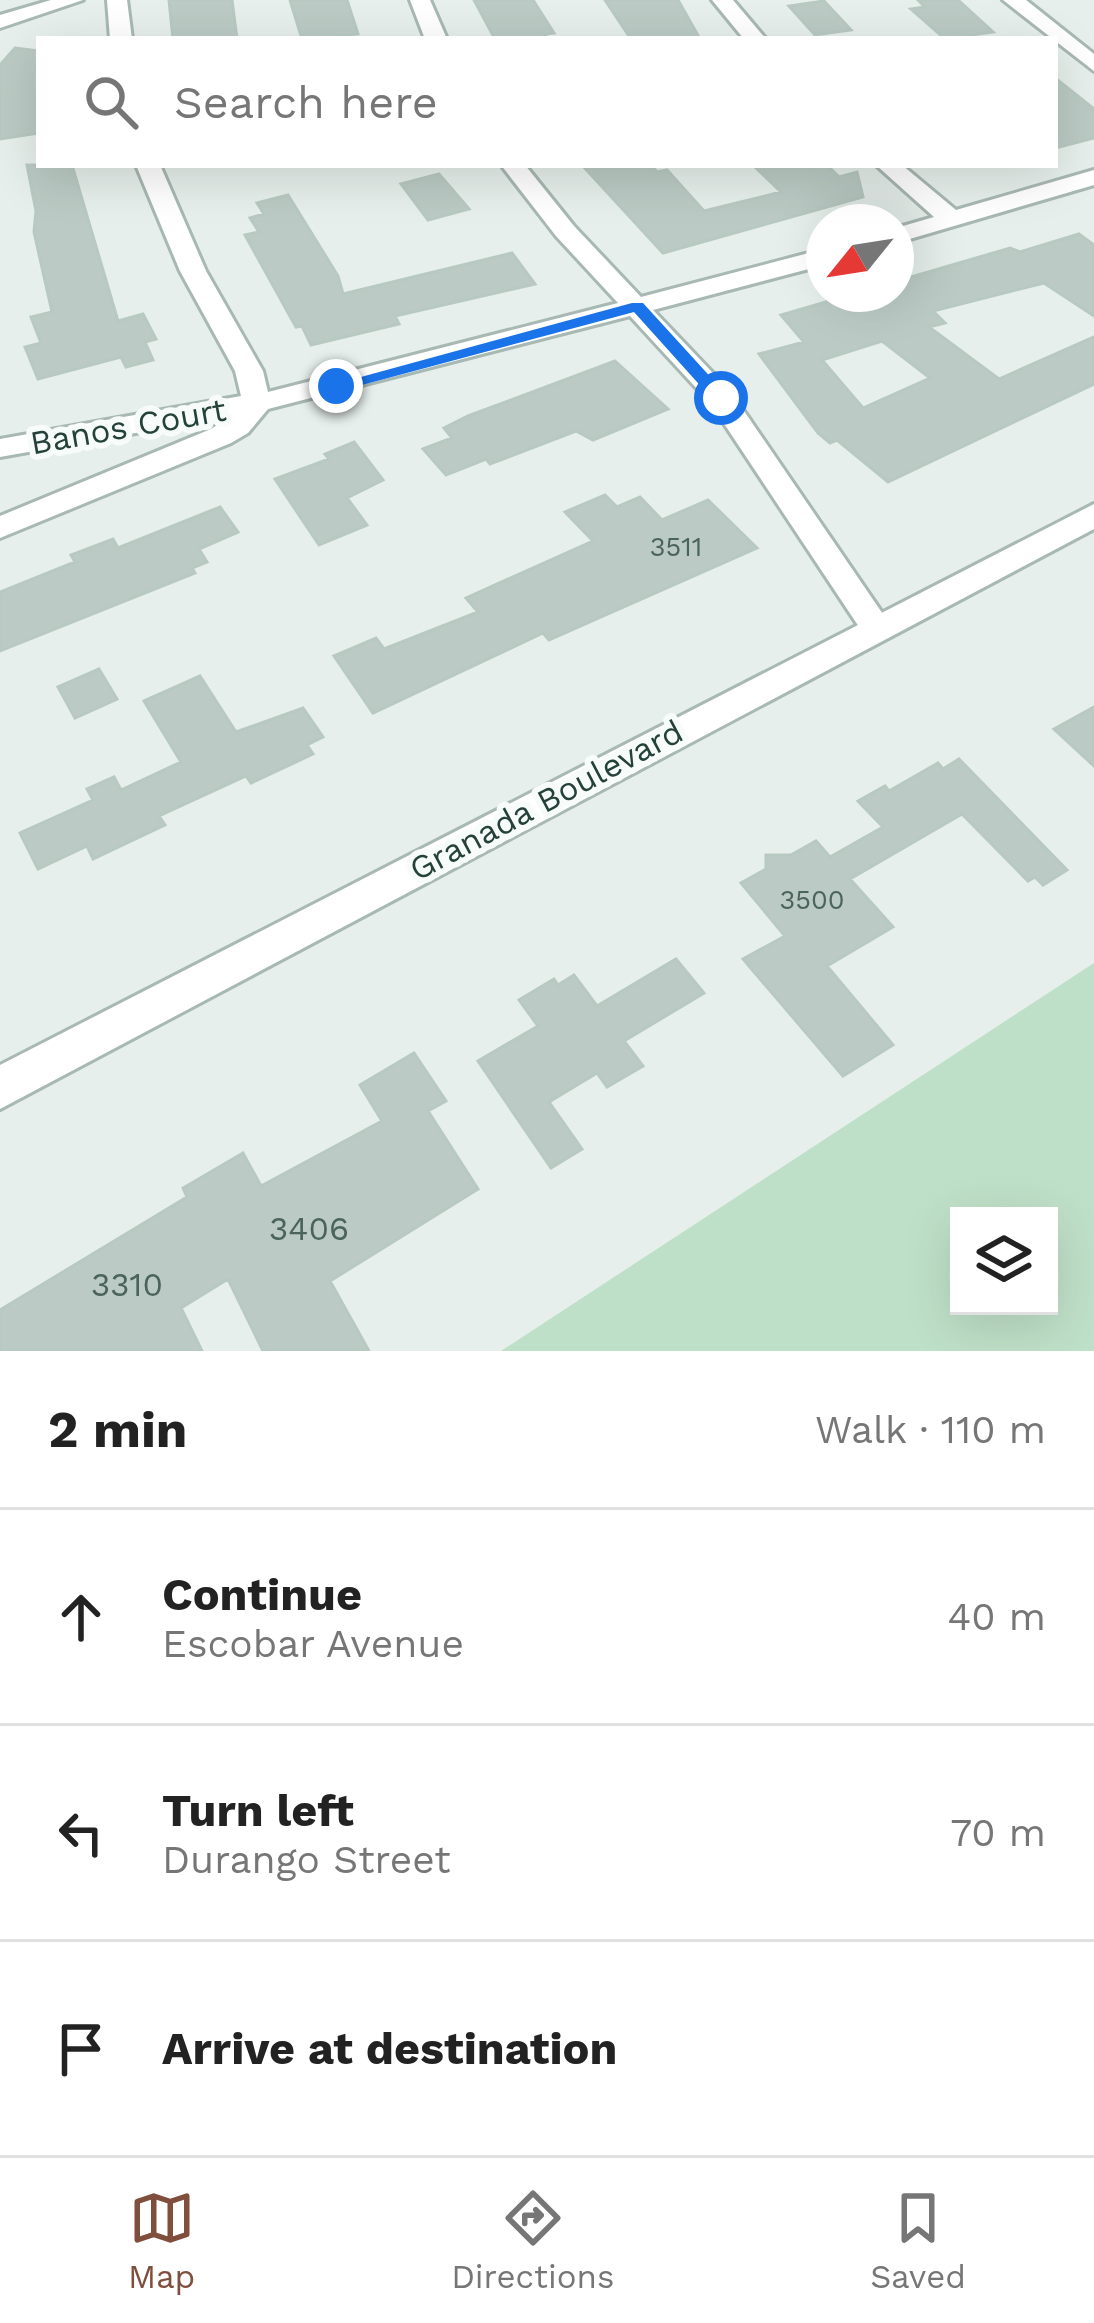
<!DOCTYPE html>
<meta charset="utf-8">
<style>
:root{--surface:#fff;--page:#f6f6f6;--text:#222;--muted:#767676;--line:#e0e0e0;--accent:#804e3d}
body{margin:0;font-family:"Work Sans",sans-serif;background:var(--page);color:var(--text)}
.controls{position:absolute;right:36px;bottom:36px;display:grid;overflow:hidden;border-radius:0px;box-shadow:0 12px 48px #0002}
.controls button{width:108px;height:108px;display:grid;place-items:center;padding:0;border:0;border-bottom:3px solid var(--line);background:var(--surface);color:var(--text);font:60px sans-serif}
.compass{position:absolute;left:806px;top:204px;width:108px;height:108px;border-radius:50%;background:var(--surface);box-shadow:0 12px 48px #0002;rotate:240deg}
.stop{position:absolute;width:36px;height:36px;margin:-27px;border:9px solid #1a73e8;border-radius:50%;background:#fff}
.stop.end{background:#1a73e8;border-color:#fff;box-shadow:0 3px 12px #0008}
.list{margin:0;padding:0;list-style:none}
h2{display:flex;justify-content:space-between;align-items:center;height:156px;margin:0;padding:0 48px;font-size:51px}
h2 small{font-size:39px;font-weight:400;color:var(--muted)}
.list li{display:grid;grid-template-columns:78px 1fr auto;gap:36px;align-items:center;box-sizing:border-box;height:216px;padding:0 48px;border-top:3px solid var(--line)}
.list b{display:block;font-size:45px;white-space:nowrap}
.list p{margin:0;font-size:39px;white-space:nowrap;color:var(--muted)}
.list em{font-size:39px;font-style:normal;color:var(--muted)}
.icon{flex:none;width:66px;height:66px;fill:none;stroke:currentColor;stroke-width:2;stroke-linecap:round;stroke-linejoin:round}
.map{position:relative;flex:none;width:1094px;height:1351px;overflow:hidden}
.search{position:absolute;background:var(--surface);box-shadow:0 12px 48px #0002;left:36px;right:36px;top:36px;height:132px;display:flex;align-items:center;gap:30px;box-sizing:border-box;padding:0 42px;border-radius:0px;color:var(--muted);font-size:45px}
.sheet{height:804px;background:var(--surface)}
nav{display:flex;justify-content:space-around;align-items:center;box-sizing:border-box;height:168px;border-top:3px solid var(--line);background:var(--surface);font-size:33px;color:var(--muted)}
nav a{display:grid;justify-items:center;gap:6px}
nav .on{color:var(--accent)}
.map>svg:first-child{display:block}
.green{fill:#bfe0c8;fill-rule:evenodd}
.building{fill:#bbcac4;stroke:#b8c9c2;stroke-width:3;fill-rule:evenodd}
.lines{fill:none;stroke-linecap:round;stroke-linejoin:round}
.minor-casing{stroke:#a8b8b2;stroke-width:6}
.tertiary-casing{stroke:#a8b8b2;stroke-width:6}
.minor{fill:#fff;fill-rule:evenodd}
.tertiary{fill:#fff;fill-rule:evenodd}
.route{fill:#1a73e8}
.labels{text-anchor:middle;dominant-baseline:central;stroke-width:12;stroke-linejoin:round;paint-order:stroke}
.number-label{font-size:27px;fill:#4a645c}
.street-label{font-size:33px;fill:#24423a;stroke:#f7fbf9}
.near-number-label{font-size:33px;fill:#4a645c}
</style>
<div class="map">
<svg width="1094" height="1351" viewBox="0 0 1094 1351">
<rect width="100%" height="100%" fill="#e6efeb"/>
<path class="green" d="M1094,963V1351H501ZM959,1216H1049V1306H959Z"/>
<path class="building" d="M169,0H232L237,39H173Z
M290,0H347L358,34L302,39Z
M474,0H533L554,33L545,34L548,39H495Z
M605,0H678L700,39H631Z
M918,0H958L993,32L945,39L911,9L925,7Z
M824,1L851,30L815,35L789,6Z
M15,48L39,51V133L0,139V65Z
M1055,78L1094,109V138L1055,148Z
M27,165H72L118,321L143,314L156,339L145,342L153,360L126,367L121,357L38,379L25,347L41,343L31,317L52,312L34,232L36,211Z
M582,165H651L657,172L667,170L704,211L781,192L753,165H827L839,177L857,172L863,197L663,253Z
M439,174L469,209L428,220L401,184Z
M288,195L338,276L343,294L512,253L535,284L395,316L399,324L311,345L302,326L296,327L245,235L259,232L250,218L264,214L257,203Z
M1079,234L1094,245V316L1044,283L933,311L945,323L929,327L999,379L1094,337V384L888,482L837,440L830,443L818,433L759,354L804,342L781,315L853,294H896V276L901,280L1010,248L1020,252ZM882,341L930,378L863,408L822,360Z
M615,361L668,409L593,440L576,431L490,464L486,459L446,475L423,449L452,438L444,428L468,416Z
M354,442L383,480L347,498L367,525L319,545L275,479L329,459L325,454Z
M605,495L617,507L640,497L662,520L708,500L757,548L549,640L543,633L373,713L334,656L376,638L384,649L478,612L466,598L593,541L565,512Z
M220,507L238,532L199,549L207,562L192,568L195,573L0,651V592L75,562L71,555L113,539L118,548Z
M99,669L117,699L75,718L58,687Z
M200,676L236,732L303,708L323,737L307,745L313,754L251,783L246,776L159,816L165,825L93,859L87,846L38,869L20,833L93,800L87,789L114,777L121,790L181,762L144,701Z
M1094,707V766L1054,729Z
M959,759L1067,870L1043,885L1035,877L1028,881L962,814L850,879L893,927L827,966L893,1045L843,1076L743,959L785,936L741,883L766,869V855H791L816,841L830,857L883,827L858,801L885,786L889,791L938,763L943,769Z
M676,959L704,993L624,1041L643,1066L607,1087L597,1073L549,1102L582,1149L551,1168L478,1061L538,1026L519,1000L554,979L558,985L574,975L597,1006Z
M414,1053L446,1101L428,1111L478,1189L330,1281L369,1351H263L228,1279L181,1308L202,1351H0V1310L187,1197L183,1188L243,1153L261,1186L382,1121L360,1085Z"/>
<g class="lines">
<defs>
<path id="minor" d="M51,0H83L0,28V15Z
M107,0H127L132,39H110Z
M410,0H430L447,39H425Z
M712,0H733L766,39H744Z
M1003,0H1026L1094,54V71Z
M136,165H160L206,271L263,371L268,392L618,303L556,236L501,165H525L574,226L641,297L824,249V265L653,310L731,392L887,620L892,628L887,636H865L711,404L630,316L268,409L248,433L231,443L0,538V516L211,429L231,416L0,457V439L241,396L235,371L180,271Z
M876,165H902L956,210L1094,170V185L896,243V228L934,217Z"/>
<path id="tertiary" d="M1094,504V529L0,1109V1065Z"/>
</defs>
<use href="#minor" class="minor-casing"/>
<use href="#tertiary" class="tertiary-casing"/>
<use href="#minor" class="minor"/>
<use href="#tertiary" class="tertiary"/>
</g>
<path class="route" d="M632,303H643L726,394V402H715L634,312L336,392L328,386Z"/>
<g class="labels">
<g class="number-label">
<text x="676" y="547">3511</text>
<text x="812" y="900">3500</text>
</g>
<g class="street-label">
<text transform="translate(128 426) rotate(-10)">Banos Court</text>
<text transform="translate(546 800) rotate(-28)">Granada Boulevard</text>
</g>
<g class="near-number-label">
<text x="309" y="1228">3406</text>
<text x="127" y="1284">3310</text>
</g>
</g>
</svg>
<div class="controls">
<button><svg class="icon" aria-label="layers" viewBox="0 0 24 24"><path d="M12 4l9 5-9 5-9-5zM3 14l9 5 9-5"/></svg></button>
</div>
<svg class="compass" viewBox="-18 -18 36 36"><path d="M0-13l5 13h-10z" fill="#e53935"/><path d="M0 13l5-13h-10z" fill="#767676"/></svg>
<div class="stop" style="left:721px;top:398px"></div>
<div class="stop end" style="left:336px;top:386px"></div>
<div class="search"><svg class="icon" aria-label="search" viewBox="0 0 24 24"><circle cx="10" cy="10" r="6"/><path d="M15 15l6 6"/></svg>Search here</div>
</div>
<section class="sheet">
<h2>2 min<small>Walk · 110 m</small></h2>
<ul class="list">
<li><svg class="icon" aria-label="ahead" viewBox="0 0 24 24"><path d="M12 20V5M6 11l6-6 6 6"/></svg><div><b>Continue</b><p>Escobar Avenue</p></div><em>40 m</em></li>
<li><svg class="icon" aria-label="left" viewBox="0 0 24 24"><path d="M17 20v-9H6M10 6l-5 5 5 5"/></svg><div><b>Turn left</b><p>Durango Street</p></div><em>70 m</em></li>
<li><svg class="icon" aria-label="arrive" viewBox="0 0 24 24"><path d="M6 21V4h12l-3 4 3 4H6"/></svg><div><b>Arrive at destination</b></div></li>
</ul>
</section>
<nav>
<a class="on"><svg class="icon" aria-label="map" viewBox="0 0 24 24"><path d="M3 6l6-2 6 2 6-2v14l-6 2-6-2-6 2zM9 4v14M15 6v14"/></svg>Map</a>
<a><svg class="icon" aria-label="directions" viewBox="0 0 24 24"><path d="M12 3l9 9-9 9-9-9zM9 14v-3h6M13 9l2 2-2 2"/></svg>Directions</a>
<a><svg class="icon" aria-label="saved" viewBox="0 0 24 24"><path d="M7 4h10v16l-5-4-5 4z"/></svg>Saved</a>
</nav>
